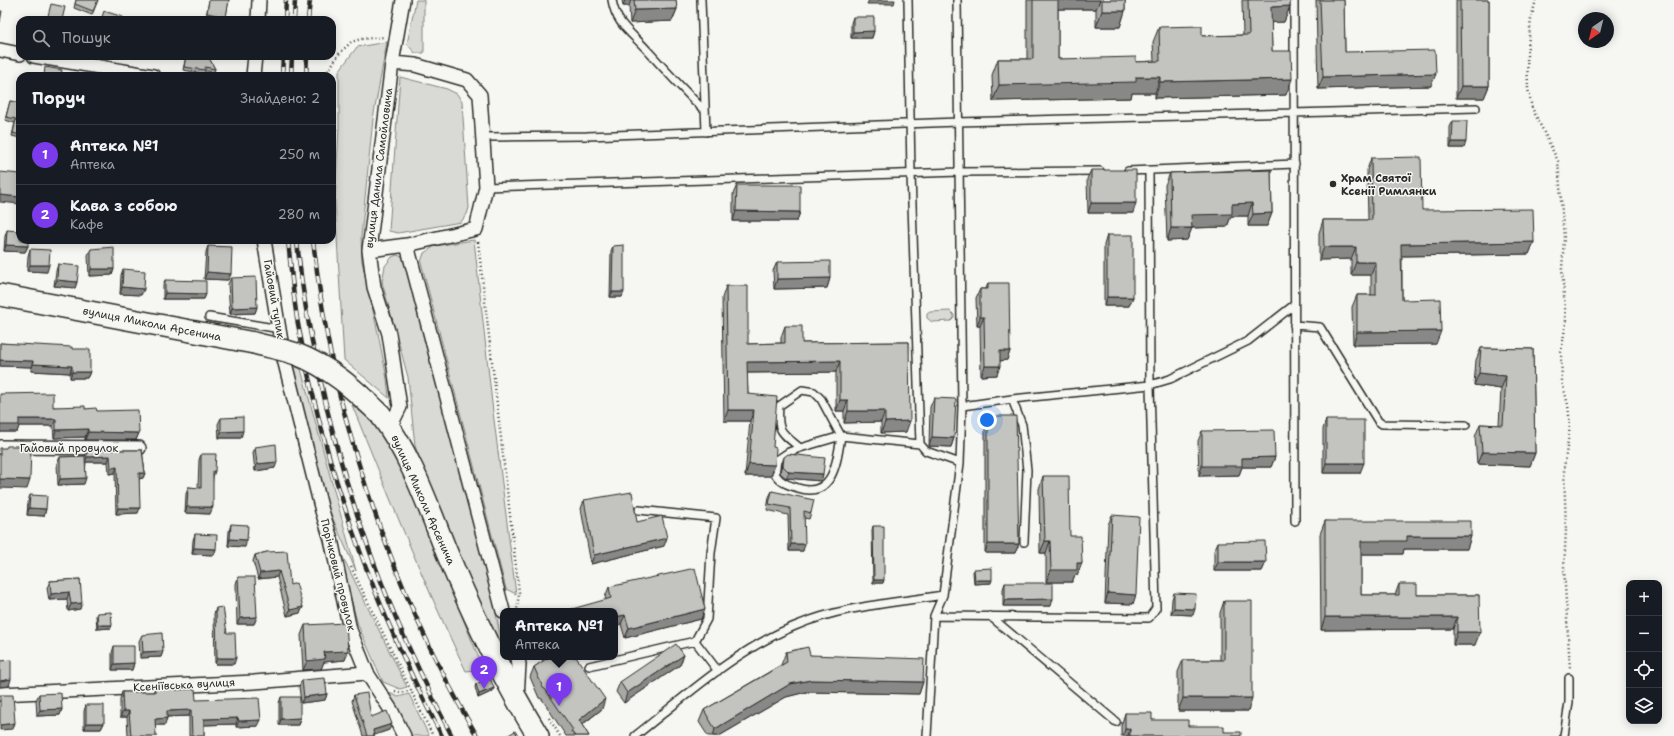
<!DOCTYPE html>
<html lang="uk">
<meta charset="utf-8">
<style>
:root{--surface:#171b24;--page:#242831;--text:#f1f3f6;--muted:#9ea1a6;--line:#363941;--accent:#7c3aed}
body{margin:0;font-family:"Shantell Sans",sans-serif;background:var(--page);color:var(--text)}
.controls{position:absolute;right:12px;bottom:12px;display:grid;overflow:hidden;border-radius:8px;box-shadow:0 2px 10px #0003}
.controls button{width:36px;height:36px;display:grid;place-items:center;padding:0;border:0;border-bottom:1px solid var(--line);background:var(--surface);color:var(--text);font:20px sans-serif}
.compass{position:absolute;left:1578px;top:12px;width:36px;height:36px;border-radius:50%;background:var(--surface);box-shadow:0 2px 10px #0003;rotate:215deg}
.you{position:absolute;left:987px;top:420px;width:14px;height:14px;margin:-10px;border:3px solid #fff;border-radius:50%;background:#1a73e8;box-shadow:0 0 0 6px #1a73e833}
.badge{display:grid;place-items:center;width:26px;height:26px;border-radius:50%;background:var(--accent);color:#fff;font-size:13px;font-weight:700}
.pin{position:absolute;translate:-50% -33px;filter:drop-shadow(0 1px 2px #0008)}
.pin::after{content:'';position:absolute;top:21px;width:14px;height:12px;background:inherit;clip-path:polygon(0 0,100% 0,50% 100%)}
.popup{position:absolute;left:500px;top:608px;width:118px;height:52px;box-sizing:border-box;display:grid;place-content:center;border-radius:8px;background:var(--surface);filter:drop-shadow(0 1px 3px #0005);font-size:13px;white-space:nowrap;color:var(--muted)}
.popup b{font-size:15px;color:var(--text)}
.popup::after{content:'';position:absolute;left:50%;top:100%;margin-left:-8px;border:8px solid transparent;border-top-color:var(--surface)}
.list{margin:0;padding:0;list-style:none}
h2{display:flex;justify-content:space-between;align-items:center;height:52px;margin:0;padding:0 16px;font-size:17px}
h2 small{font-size:13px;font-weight:400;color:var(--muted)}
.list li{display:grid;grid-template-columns:26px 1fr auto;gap:12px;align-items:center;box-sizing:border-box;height:60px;padding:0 16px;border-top:1px solid var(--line)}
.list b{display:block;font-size:15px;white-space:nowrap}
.list p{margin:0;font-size:13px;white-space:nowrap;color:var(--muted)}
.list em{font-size:13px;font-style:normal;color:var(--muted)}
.icon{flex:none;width:22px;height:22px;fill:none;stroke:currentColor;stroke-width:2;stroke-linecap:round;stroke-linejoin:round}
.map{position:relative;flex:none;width:1674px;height:736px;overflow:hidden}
.search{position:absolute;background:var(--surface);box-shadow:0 2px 10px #0003;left:16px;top:16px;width:320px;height:44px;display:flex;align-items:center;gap:10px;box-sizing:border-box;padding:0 14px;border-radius:12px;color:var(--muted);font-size:15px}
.panel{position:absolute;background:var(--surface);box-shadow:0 2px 10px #0003;left:16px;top:72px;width:320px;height:172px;border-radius:12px}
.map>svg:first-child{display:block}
.green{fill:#d9d9d5;stroke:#828280}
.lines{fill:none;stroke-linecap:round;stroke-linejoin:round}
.lane-casing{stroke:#2b2b2b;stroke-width:10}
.street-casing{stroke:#2b2b2b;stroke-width:16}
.primary-casing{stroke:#2b2b2b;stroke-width:24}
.path{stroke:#2b2b2b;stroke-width:2.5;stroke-dasharray:1 3;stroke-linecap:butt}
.lane{stroke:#f6f6f2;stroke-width:7}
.street{stroke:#f6f6f2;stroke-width:13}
.primary{stroke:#f6f6f2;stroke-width:21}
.rail-casing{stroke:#2b2b2b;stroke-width:4.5}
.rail{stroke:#f6f6f2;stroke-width:3;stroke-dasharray:9;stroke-linecap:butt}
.primary-bridge-casing{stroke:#2b2b2b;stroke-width:24;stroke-linecap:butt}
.primary-bridge{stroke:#f6f6f2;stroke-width:21}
.wall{fill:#a8a8a5;stroke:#2b2b2b}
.shaded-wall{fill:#888886;stroke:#2b2b2b}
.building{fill:#c3c3c0;stroke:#2b2b2b}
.poi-dot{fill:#2b2b2b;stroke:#f6f6f2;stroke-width:1.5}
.labels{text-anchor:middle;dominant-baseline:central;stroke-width:3;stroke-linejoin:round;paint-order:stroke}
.street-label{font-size:11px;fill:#2b2b2b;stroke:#f6f6f2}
.poi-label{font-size:11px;font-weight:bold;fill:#2b2b2b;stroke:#f6f6f2;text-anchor:start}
</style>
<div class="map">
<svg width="1674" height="736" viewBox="0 0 1674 736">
<rect width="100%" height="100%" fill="#f6f6f2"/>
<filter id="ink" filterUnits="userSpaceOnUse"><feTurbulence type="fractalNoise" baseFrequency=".025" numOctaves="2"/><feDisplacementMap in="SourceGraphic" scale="8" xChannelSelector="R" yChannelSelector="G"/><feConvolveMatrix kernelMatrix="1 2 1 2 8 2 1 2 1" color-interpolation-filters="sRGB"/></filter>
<g filter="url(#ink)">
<path class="green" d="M416,0H424V53H415L407,44Z
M387,42L373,119L361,237L362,261L378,333L387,379L389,398L344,360L335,202L339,127V71L357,47Z
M400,77L447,89L457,94L462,102L469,208L467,214L461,222L398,233L389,231Z
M474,240L493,412L516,594L506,589L421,262L424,253L435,246Z
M397,255L403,257L493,599L503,648V657L450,538L415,446L408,377L382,282L385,266L392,257Z
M950,311L954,315V318L951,321L932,322L927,318V314L930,312Z
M289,364L301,369L356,571L329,510Z
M352,405L372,421L389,444L423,519L480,661L475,670L466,671C424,584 388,494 352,405Z
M336,543L407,687L400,689L383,682L358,625Z
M385,691L398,697L409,694L429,736H410Z"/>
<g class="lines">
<defs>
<path id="lane" d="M612,0C616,25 632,33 647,50C666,71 684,91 705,111
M701,0L706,132
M908,0L911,174L920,444L926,451L960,463
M1294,0L1295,521
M482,137L587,136L958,122L1476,108
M1128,171L1295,164
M486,187L960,172L1100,171
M209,317L280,329
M1294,325L1320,327L1378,421L1382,424L1466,425
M1012,399L1022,425L1027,470L1024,542
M962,406L1012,399L1150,385L1170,379L1248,341L1294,305
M800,448L789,452L777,460L775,474C781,483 788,485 798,488C833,499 837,462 841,436L800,448C781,432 777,432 779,406L802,390L814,392L821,399L841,436L920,444
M639,510L716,518L711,553L707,619L695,641
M934,616L1149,618L1156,608L1150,385L1149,171
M990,616L1116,722
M589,666L695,641L718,671
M635,736C685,697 735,650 795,626C842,606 893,603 943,595
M927,736L934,616L943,595L960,463L962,406L957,0
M1564,736L1569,702V678"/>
<path id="street" d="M258,20L259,0
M0,50L20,54
M34,56L153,76
M392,63L415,65L467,80L480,95L486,187L476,229L407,245
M253,76L255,56
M264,240L284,359L322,511L331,539L350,630L367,673L391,710L404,736
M369,250L407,245L503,611
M390,427L400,407L389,334L374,287L369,250L392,63L403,0
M0,447L139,448
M517,657L519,664L517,698
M0,694L254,682L367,673"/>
<path id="primary" d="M0,295L254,343
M380,414C411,455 428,506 447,553C473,616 503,678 538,736"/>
</defs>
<use href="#lane" class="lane-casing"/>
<use href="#street" class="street-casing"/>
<use href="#primary" class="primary-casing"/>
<path class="path" d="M1536,0L1531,19L1527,55L1528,89L1532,108L1558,161L1564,238L1562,269L1566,323L1561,352L1562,381L1568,405L1570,426L1564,468L1566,530L1564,568L1570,669
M313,76L328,71L339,54L351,42L361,39L384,37
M478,242L519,592L517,610
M351,567L433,736
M395,691L401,693L412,690
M549,718L560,736"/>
<use href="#lane" class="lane"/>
<use href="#street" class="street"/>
<use href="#primary" class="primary"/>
<defs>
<path id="rail" d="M285,20L286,0
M294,20L295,0
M308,20L310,0
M282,76L283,56
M291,76L292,56
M306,76L307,56
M288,240C291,268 293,296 298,324C324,468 374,606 442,736
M297,240C301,285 309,330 319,374C347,504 390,618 452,736
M313,240C320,298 329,356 344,412C374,525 418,635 477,736"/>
</defs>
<use href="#rail" class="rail-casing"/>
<use href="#rail" class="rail"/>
<defs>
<path id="primary-bridge" d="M254,343C268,347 282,349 296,354C330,367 354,389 380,414"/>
</defs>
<use href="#primary-bridge" class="primary-bridge-casing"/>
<use href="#primary-bridge" class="primary-bridge"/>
</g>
<path class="wall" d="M76,0H98L92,15L74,8Z
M209,0H229L225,20L206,17Z
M622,0H676L677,9L672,21L630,23L629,6H623Z
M1027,0H1125V11L1120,27H1096V9H1058V59L1136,62L1154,61L1153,42L1159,27L1202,36L1243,35L1242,2V0H1248L1290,6L1284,22H1271L1272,51L1286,95L1155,98V93H1132L1131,98L993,101L992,75L998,59H1027Z
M1316,0H1344L1345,52L1431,86L1318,89Z
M1456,0H1489V86L1484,98H1456Z
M853,17L874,31L872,38H851V23Z
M186,56H208L215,69L214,72L205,71L204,74L183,70Z
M10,101L20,103V138L12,136L15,123L5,120Z
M1453,121L1464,148H1450V127Z
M1371,158L1422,210L1534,242L1529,254L1402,256V300L1436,344L1353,345L1352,307L1357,295H1371V275H1351V259L1319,260V233L1323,220H1368L1367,170Z
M1091,170L1133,213H1088L1087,179Z
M1271,170L1272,213L1267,226H1248V216H1231L1227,227L1192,228L1187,240L1167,241L1165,185L1170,173Z
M737,185L800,212L797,221H733V194Z
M7,230L28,246L25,252L4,251L5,236Z
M1107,235L1133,297L1129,306H1104V245Z
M208,246L231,274L228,280L204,279L206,252Z
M613,246L622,297H610L611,251Z
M30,249L47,272L27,271L28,256Z
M91,249L114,269L112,275L89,276L88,255Z
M777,262L830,278L827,288L774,289L773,271Z
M58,264L77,282L75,288L54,286L56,271Z
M123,269L144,289L141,295L120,294L121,275Z
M231,278L257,307L255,313L230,314L228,284Z
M165,280L206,294L204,299H163V285Z
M988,283L1010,351L1007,360L1000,361L997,375L981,376L980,326H977L976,298L980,289H986Z
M726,286L748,344L781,343V337L785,326L802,343L909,342L906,432L881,433V422L844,423V411H836V372L747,373L748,394L773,447L775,465L771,476H745L750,421H724L722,298Z
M0,343L72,349L90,372L87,378H70V373L31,371V367L0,366Z
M1481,348L1533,349L1535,453L1530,466L1477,464L1475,437L1480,424L1499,425L1501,389L1474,385L1476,360Z
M934,398L954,438L951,447L929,446L930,407Z
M53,407L85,409L97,411L139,433L136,440H85V437L54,438L53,426H19L17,432H0Z
M988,416L1019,544L1015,553H985V425Z
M221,418L241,438H219L218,424Z
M1326,420L1360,473H1323V429Z
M1202,431L1275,457L1271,467H1242L1239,475L1199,476L1198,441Z
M255,447L275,468L255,471L253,453Z
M87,450H142L145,473L143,478L139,479L138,513L116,514L115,473L109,474L108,462H86L84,484L58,485L57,463L60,457L85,456Z
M201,454L215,471L213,477L210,514L185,513L186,494L188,487L198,488L199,460Z
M784,457L823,474L821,481L786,478L780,473L782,463Z
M1043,476L1082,563L1077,575H1075L1072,582H1046V553H1040L1039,489Z
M772,491L811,513L809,519L804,518L803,551H789L788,515L767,510L769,497Z
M30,495L46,509L44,516L27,515L28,501Z
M584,500L637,522L664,546L591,564L581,509Z
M1112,515L1133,604L1105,603L1108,525Z
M1325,521L1471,536L1467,549H1404L1403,554H1361V595H1395L1399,584L1417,595H1479L1475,645H1453V629L1321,630L1320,534Z
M231,524L245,547L228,546L229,531Z
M873,526L883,583H873L872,530Z
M195,534L216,549L214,555L192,554L193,540Z
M1218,542L1266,562L1262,571H1214V551Z
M267,552L290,585L303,607L300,613L287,616L277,577L258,579L253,561L255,555Z
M974,569L991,583L974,584L973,572Z
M238,577L257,617L254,624H237L236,584Z
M80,579V609L68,611L67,599L49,600L47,588L50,581Z
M1005,583L1051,606H1003V589Z
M609,587L705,609L701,619L625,638L621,624L606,599L605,597Z
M1174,593L1193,615L1171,614L1172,599Z
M1224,601L1248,711H1178V672L1183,660H1220V613Z
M216,608L227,633L234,664H215L214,614Z
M97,613L111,628L97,629L96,616Z
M305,625L348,651L345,660L324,662L321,669L303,670L301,635Z
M142,635L163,651L161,657L140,658L139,641Z
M114,646L134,663L132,670H112V653Z
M786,652L810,655L923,682L919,694L806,692L786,697L719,736H708L699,722L704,710L781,665Z
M684,655L680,665L624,703L616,692L620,682Z
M541,657H576L602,709L582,725L589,736H566L542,699L539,698L530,677L534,667L543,661Z
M302,680L327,694L325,700L301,703L299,686Z
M476,684L494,688L493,691L478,698L475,687Z
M155,688L175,690L196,700L258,726L236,727V724L204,725V736H189V716L167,717L165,725H155L156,736H128L127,717H120V699L122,692H153Z
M39,694L62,709L60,715L37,716L36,700Z
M354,695L371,717L389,730L374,735V736H363L352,701Z
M281,697L300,718L298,725H279V703Z
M86,705L104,723L101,729H84V711Z
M1125,713L1152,720L1224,732L1241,736H1121V726Z"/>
<path class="shaded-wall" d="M625,0H631L629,6H623Z
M869,0H895L894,4H867Z
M1055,0H1100L1096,9H1052Z
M1290,6L1284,22L1265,23L1271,7Z
M677,9L672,21L630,23L635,10Z
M1102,11H1125L1120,27H1096Z
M874,31L872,38H851L853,32Z
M1436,74L1431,86L1318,89L1323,77Z
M1136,77H1160L1155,93H1132L1131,98L993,101L999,85Z
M1292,79L1286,95L1155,98L1160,82Z
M1461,86H1489L1484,98H1456Z
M1452,142H1466L1464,148H1450Z
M0,195L20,197V204L0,202Z
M1091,203H1136L1133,213H1088Z
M1252,203L1248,216H1231L1227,227L1187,228L1191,215L1232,204Z
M736,211L800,212L797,221H733Z
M1272,213L1267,226H1248L1253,214Z
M1171,228H1192L1187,240L1167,241Z
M1534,242L1529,254L1397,256L1401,244Z
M6,245L28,246L25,252L4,251Z
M1324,247H1356L1351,259L1319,260Z
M1356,262H1376L1371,275H1351Z
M30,265H49L47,272L27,271Z
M91,269H114L112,275L89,276Z
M207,272L231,274L228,280L204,279Z
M830,278L827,288L774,289L777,279Z
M57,280L77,282L75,288L54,286Z
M122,287L144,289L141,295L120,294Z
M612,292H624L622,297H610Z
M165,293L206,294L204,299H163Z
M1107,297H1133L1129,306H1104Z
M257,307L255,313L230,314L232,308Z
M980,317H984L980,326H977Z
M1441,331L1436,344L1353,345L1357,332Z
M1000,351H1010L1007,360L997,361Z
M0,360L33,361L31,367L0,366Z
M840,361L836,372L743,373L747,362Z
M33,364L72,366L70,373L31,371Z
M985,366H1000L997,375L981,376Z
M72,372H90L87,378H70Z
M1479,373L1506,376L1501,389L1474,385Z
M840,400H848L844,411H836Z
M728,410H754L750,421H724Z
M848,411H885L881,422L844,423Z
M19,419H56L53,426H19L17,432H0V425Z
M910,421L906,432L881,433L885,422Z
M88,429L85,437L54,438L56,430Z
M243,431L241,438H219L221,432Z
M88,432L139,433L136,440H85Z
M932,437L954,438L951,447L929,446Z
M1482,452L1535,453L1530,466L1477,464Z
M110,456L108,462H85L87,457Z
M1275,457L1271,467H1242L1239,475L1199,476L1202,466L1242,458Z
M277,462L275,468L255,471L257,464Z
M1326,463H1364L1360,473H1323Z
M749,464L775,465L771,476H745Z
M117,467L115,473L109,474L111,468Z
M789,472L823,474L821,481L786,478Z
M139,473H145L143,478L137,479Z
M86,478L84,484L58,485L60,479Z
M0,479L30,480L27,489L0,488Z
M187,507H213L210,514L185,513Z
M29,508L46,509L44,516L27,515Z
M118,508H140L138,513L116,514Z
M1407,536H1471L1467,549H1404L1403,554H1356L1361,541Z
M667,538L664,546L591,564L594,555Z
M230,539L247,540L245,547L228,546Z
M1045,541H1050L1046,553H1040Z
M791,544H805L803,551H789Z
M988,544H1019L1015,553H985Z
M194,548L216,549L214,555L192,554Z
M1218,562H1266L1262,571H1214Z
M1077,563H1082L1077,575H1075L1072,582H1046L1051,570Z
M279,571L277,577L258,579L260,573Z
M874,580H884L883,583H873Z
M975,580H992L991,583L974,584Z
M69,592L67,599L49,600L51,594Z
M1108,593L1136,595L1133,604L1105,603Z
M1053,599L1051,606H1003L1005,600Z
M82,603L80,609L68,611L71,604Z
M303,607L300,613L287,616L290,610Z
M1174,608L1195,609L1193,615L1171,614Z
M705,609L701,619L625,638L629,628Z
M625,615L621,624L615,626V617Z
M257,617L254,624H237L240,618Z
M1325,617H1457L1453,629L1321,630Z
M98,625H112L111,628L97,629Z
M1457,632H1480L1475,645H1453Z
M163,651L161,657L140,658L143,652Z
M348,651L345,660L324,662L321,669L303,670L307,661L324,652Z
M684,655L680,665L624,703L627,693Z
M217,658H236L234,664H215Z
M134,663L132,670H112L114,664Z
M11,679L9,686L0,687V681Z
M811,680L923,682L919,694L806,692L786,697L719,736H713L715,729L790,684Z
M494,688L493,691L478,698L479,694Z
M327,694L325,700L301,703L304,697Z
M1183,698H1252L1248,711H1178Z
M605,699L602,709L575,730L579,720Z
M62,709L60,715L37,716L40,710Z
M191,710L189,716L164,717L167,711Z
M123,711H129L127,717H120Z
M167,718L165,725H153L155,719Z
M238,718L236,724L201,725L204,719Z
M300,718L298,725H279L281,719Z
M261,720L258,726L236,727L239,721Z
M15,723L13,729L0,730V725Z
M86,723H104L101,729H84Z
M392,724L389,730L372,736L373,730Z
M1125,729H1130L1128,736H1123Z"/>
<path class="building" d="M76,0H98L93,11L75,4Z
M209,0H229L226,17L207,13Z
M634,0H676L677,9L635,10Z
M1033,0H1058V59L1136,57V62L1160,61L1159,27L1202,26V36L1249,35L1248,0H1290V6L1271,7L1272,51H1291L1292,79L1160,82V77H1136V82L999,85L998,59H1033Z
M1102,0H1125V11H1102Z
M1320,0H1344L1345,52L1435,50L1436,74L1323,77Z
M1460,0H1489V86H1461Z
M51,4L65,7L62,20H47Z
M0,11H2L0,22Z
M104,11L123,17L122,20H101Z
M853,17H874V31L853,32Z
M186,56H208L215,69L205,67V70L184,67Z
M45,67L62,70L61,76H44Z
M90,74L98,76H89Z
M10,101L20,103V135L13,133L16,119L6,117Z
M1453,121H1467L1466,142H1452Z
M1421,157L1422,210L1533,209L1534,242L1401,244L1402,300L1440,299L1441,331L1357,332V295H1376V262H1356V247H1324L1323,220H1372L1371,158Z
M1091,170H1136V203H1091Z
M1271,170L1272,213L1253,214L1252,203L1232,204V214L1191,215L1192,228H1171L1170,173Z
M0,172L20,174V197L0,195Z
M737,185H800V212L736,211Z
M7,230L20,231V240H28V246L6,245Z
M1107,235H1133V297H1107Z
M624,245V292H612L613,246Z
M208,246L232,247L231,274L207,272Z
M114,247V269H91V249Z
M30,249L50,250L49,265H30Z
M830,261V278L777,279V262Z
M58,264L79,266L77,282L57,280Z
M123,269L145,271L144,289L122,287Z
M256,277L257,307L232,308L231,278Z
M165,280L206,281V294L165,293Z
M988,283H1009L1010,351H1000V366H985L984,317H980V289H988Z
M726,286H748V344L785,343V326H802V343L909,342L910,421L885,422V411H848V400H840V361L747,362L748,394L777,397L773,447L776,448L775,465L749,464L754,410H728Z
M0,343L72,347V349H90V372H72V366L33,364V361L0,360Z
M1481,348L1533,349L1535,453L1482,452L1480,424L1503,425L1506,376L1479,373Z
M53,393V407L85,406V409L96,408L97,411L138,410L139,433L88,432V429L56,430V419H19V425H0V394Z
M934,398L956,399L954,438L932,437Z
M988,416H1016L1019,544H988Z
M243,417V431L221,432V418Z
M1326,420H1364V463H1326Z
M1274,430L1275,457L1242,458V466H1202V431Z
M276,444L277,462L257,464L255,447Z
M7,446H31L30,480L0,479V448H6Z
M87,450H142L145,473H139L140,508H118L117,467L111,468L110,456L87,457Z
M201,454H216L215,471H213V507H187L188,487L201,488Z
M788,454L825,458L823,474L789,472L783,466L784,457Z
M85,456L86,478L60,479V457Z
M1043,476H1069L1070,536H1081L1082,563H1077V570H1051L1050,541H1045Z
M772,491L814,500L811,513L804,511L805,544H791L790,508L769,504Z
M632,492L637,522L662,516L667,538L594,555L584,500Z
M30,495L47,496L46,509L29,508Z
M1112,515L1139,517L1136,595L1108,593Z
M1325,521H1471V536H1407V541H1361V595H1399V584H1417V595H1479L1480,632H1457V617H1325Z
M231,524L248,525L247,540L230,539Z
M873,526H884V580H874Z
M195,534L217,535L216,549L194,548Z
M1265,541L1266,562H1218V542Z
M287,551L290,585L296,583L303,607L290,610L279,571L260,573L255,555L267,552Z
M695,568L705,609L629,628L625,615L615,617V611H565L611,598L609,587Z
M992,568V580H975L974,569Z
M238,577H255L257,617L240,618Z
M80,579L82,603L71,604L69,592L51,594L50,581Z
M1005,583H1053V599L1005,600Z
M1174,593L1196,594L1195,609L1174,608Z
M1224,601H1252V698H1183V660H1224Z
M223,607L227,633H235L236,658H217L216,608Z
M111,612L112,625H98L97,613Z
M346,623L348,651L324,652L325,659L307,661L305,625Z
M162,633L163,651L143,652L142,635Z
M676,644L684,655L627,693L620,682Z
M114,646H134V663L114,664Z
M808,647L810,655L924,659L923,682L811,680L800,682L790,684L715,729L704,710L787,662L786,652Z
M549,657H576L605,699L579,720L589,736H575L571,731L573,730L545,689L543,688L534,667Z
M11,660V679L0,681V661Z
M325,678L327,694L304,697L302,680Z
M490,678L494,688L479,694L476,684Z
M174,687L175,690L195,689L196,700L259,698L261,720L239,721L238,718L204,719V736H192L191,710L167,711V718L155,719L156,736H131L129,711H123L122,692H155V688Z
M61,693L62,709L40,710L39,694Z
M367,693L371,717L387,711L392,724L373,730L374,736H367L354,695Z
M0,695H13L15,723L0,725Z
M281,697H300V718L281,719Z
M86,705H104V723H86Z
M1125,713H1152V720H1188V726H1224V732H1241V736H1130V729H1125Z
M515,731L518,736H507Z"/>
</g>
<circle class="poi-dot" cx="1333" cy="184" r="4"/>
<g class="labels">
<g class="street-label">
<text transform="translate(379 168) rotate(-83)">вулиця Данила Самойловича</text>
<text transform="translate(274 299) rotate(80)">Гайовий тупик</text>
<text transform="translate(152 324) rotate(11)">вулиця Миколи Арсенича</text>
<text x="69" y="448">Гайовий провулок</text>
<text transform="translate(423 500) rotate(66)">вулиця Миколи Арсенича</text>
<text transform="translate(338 575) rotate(76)">Порічковий провулок</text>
<text transform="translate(184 685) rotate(-3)">Ксеніївська вулиця</text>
</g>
<g class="poi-label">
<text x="1341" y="178">Храм Святої<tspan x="1341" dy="13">Ксенії Римлянки</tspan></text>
</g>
</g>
</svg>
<div class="controls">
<button>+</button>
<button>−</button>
<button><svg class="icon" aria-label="locate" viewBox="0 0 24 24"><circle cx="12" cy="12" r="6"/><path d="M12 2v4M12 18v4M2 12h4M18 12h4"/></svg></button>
<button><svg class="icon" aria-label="layers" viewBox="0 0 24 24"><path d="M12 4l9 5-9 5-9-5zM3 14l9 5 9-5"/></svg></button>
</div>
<svg class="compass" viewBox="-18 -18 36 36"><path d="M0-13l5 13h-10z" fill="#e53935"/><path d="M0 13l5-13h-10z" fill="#9ea1a6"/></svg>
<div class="you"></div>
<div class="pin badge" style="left:559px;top:706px">1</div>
<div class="popup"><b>Аптека №1</b>Аптека</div>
<div class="pin badge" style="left:484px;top:689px">2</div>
<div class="search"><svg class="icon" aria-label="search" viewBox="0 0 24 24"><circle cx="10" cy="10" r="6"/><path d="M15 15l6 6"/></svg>Пошук</div>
<section class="panel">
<h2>Поруч<small>Знайдено: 2</small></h2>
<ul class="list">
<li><span class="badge">1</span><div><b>Аптека №1</b><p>Аптека</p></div><em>250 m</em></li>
<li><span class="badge">2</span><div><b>Кава з собою</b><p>Кафе</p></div><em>280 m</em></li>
</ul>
</section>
</div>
